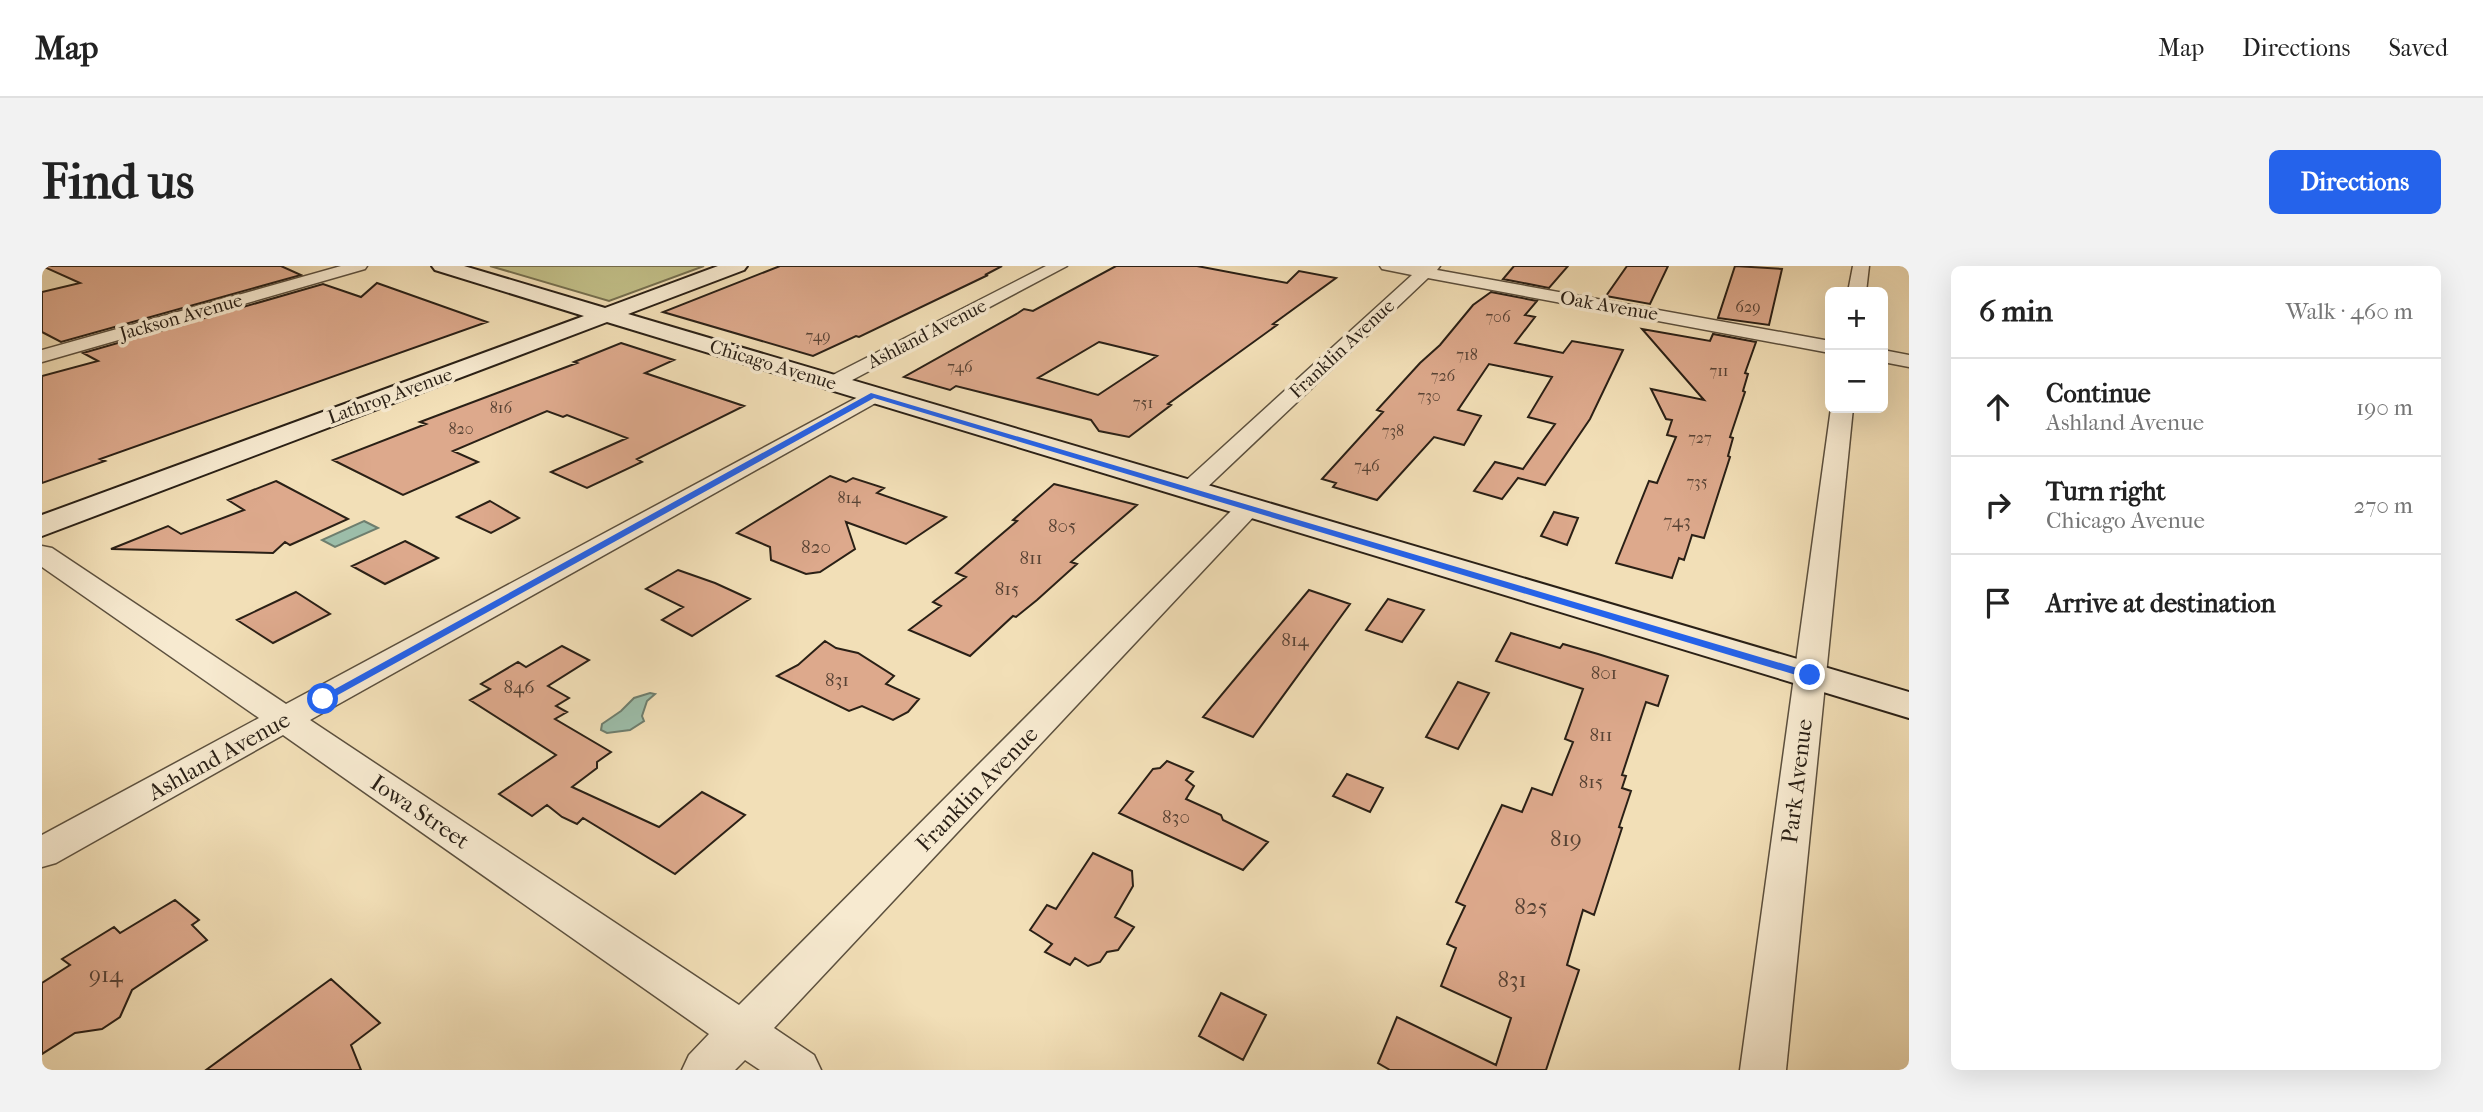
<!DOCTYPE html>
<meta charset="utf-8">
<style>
:root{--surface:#fff;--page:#f2f2f2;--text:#222;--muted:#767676;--line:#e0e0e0;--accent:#2563eb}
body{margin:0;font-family:"IM FELL French Canon",serif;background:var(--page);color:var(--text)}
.controls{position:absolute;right:21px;top:21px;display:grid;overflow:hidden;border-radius:10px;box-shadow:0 7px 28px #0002}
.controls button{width:63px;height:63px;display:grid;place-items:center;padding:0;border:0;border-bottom:2px solid var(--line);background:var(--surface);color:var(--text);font:35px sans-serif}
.stop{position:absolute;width:21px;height:21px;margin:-16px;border:5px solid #2563eb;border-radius:50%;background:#fff}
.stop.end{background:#2563eb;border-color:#fff;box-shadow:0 2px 7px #0008}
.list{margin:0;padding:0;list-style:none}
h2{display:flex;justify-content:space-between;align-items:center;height:91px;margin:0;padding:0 28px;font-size:30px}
h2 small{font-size:23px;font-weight:400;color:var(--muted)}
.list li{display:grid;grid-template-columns:46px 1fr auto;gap:21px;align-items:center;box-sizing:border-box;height:98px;padding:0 28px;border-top:2px solid var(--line)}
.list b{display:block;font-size:26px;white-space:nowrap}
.list p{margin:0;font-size:23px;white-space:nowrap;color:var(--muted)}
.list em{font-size:23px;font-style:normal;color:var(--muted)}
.icon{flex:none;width:38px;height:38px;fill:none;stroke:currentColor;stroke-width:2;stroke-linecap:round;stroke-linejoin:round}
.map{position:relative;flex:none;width:1867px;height:804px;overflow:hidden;border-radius:10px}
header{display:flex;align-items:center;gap:42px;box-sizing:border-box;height:98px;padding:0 35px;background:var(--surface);border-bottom:2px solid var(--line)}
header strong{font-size:33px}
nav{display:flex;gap:38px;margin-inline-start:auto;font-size:24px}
.intro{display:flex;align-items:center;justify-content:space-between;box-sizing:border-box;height:168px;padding:0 42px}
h1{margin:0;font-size:49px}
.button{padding:18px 32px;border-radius:10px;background:var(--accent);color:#fff;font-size:24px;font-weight:700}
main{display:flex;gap:42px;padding:0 42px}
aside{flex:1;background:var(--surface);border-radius:10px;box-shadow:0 7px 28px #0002}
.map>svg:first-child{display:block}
.green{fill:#c2c089;stroke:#767050;stroke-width:2}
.water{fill:#9cbda9;stroke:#6e7e6e;stroke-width:2}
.building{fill:#dda98c;stroke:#2a2016;stroke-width:2;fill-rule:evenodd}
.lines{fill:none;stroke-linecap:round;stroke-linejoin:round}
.street-casing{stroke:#5c503e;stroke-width:3}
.secondary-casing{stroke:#2a2016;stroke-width:4}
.street{fill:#f7ead0;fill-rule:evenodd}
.secondary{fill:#f7ead0;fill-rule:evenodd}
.route{fill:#2563eb}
.labels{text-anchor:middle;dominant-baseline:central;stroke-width:7;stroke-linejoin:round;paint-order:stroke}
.far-number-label{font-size:16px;fill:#574234}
.far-street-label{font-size:19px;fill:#2a2016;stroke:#f7ead0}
.number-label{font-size:19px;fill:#574234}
.street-label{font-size:23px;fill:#2a2016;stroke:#f7ead0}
.near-number-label{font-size:23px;fill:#574234}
</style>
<header>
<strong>Map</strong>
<nav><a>Map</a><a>Directions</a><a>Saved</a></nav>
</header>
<div class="intro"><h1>Find us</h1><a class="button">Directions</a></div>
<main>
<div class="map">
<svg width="1867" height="804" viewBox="0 0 1867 804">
<rect width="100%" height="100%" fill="#f2dfb7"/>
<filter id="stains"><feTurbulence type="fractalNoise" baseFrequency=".00286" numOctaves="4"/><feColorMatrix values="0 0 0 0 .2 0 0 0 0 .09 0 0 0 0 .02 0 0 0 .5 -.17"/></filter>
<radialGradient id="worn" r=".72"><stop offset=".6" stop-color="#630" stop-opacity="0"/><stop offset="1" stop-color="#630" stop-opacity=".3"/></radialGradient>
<path class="green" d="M448,0H662L567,35Z"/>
<path class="water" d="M322,255L336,262L293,281L280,274Z
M608,427L613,428L605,435L600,450L602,455L588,464L565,467L559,464L560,458L579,445L592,432Z"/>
<path class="building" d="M0,0H239L259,9L19,76L0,66V26L38,17Z
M738,0H960L943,9H946L817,71L814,70L771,90L621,46Z
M1074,0H1155L1245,17L1257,5L1294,12L1231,58L1235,59L1126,138L1129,139L1087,171L1057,165L1049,154L914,120L908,124L862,111L976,47L982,43L991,45ZM1057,76L1115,90L1056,129L996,112Z
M1472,0H1526L1507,22L1461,13Z
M1585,0H1626L1608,38L1564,30Z
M1693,0L1740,3L1727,59L1676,52Z
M335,17L445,56L58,193L63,195L0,217V110L56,95L41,87L281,18L319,31Z
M1449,26L1495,35L1483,49L1493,51L1473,77L1521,87L1530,75L1581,84L1548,153L1503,219L1476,212L1460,233L1432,225L1453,196L1481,203L1513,158L1486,151L1510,111L1447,98L1416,144L1439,150L1422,179L1392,171L1335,234L1291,221L1294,217L1280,213L1341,146L1335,144L1378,97L1398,79L1431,39Z
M1600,63L1668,75L1671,68L1714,76L1703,107L1706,108L1701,125L1703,126L1688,171L1691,172L1686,190L1688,191L1662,272L1650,269L1642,294L1637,292L1630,312L1574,297L1607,215L1615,217L1634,171L1625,169L1630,154L1624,153L1609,123L1662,134Z
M579,77L632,94L603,107L702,140L595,193L600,196L545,222L509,206L585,172L525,149L521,151L505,145L411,185L436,196L361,229L291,194L384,158L378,156L535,97L532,96Z
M788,210L804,216L811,212L842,222L835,227L904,251L864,278L804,256L813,283L778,306L764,308L729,294L728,281L695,267Z
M234,215L306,253L248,279L243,276L231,287L69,283L126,260L139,268L202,244L186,234Z
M1012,218L1095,239L1029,296L1035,298L995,334L974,351L971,350L928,390L867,364L899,340L891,336L924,311L914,307L975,255L971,254Z
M448,235L477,252L449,267L415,251Z
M1512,246L1536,252L1525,279L1499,270Z
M363,275L396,292L343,318L310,300Z
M636,304L673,317L708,333L650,370L620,354L641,341L604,323Z
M1267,324L1308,338L1211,471L1161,451Z
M254,326L288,348L231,377L195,354Z
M1346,333L1382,344L1360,376L1324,364Z
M1469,367L1518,382L1521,378L1556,388L1626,410L1616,440L1604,436L1580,509L1584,510L1580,522L1589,525L1577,561L1580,562L1552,649L1541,644L1525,699L1537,704L1504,804H1348L1336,797L1355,751L1454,799L1469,752L1399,720L1414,682L1405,678L1423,640L1414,636L1460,539L1480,546L1490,522L1510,529L1531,476L1523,473L1541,423L1454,395Z
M783,375L794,382L816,387L852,410L844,418L877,433L866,446L851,454L820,440L807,445L735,410L756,399Z
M520,380L547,394L506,420L527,432L514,440L525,446L513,453L569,486L555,496V502L530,521L617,561L660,526L703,549L633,608L541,552L535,558L520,551L505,539L490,550L457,528L514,489L428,434L448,423L439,418L476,396L484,401Z
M1416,416L1447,427L1416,483L1384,471Z
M1125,495L1151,506L1144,514L1152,520L1144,533L1179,549L1181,554L1226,576L1201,604L1077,547L1111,503L1118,502Z
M1305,508L1341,522L1328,546L1291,530Z
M1051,587L1090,605L1091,620L1073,651L1092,661L1076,684L1065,686L1058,696L1046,700L1033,692L1028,699L1003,686L1010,678L988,664L1005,639L1014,643Z
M133,634L157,654L150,659L165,674L90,724L78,751L60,763L33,767L0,788V717L28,699L20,693L72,661L78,667Z
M289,713L338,757L309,779L319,804H164Z
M1179,727L1224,749L1201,794L1157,770Z"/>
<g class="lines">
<defs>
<path id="street" d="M299,0H325L323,3L0,96V84Z
M1004,0H1025L797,121H783L780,117L783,113Z
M1338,0H1398L1395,4L1788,75V87L1386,12L1157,229L1148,231L1139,229L1136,224L1139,219L1370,9L1340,3Z
M1811,0H1827L1824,26H1806Z
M1841,84L1867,89V101L1841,96Z
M831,123L839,124L842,129L839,134L268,454L697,739L1198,236L1207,233L1216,236L1220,241L1216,246L732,762L772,789L779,804H718L703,794L693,804H640L647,789L667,768L241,469L14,597L0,601V569L217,452L0,301V280L10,282L244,438Z
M1789,142H1811L1744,804H1698Z"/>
<path id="secondary" d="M390,0H422L563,42L676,0H705L702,4L586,48L1867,426V452L565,56L0,270V249L542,50L393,4Z"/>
</defs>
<use href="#street" class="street-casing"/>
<use href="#secondary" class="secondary-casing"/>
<use href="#street" class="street"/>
<use href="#secondary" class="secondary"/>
</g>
<path class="route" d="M829,127L1772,407L1773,409L1764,412L832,132L285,435L281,436L275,433Z"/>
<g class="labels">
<g class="far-number-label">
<text x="1706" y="40">629</text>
<text x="1456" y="50">706</text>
<text x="776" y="69">749</text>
<text x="1425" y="88">718</text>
<text x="918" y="100">746</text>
<text x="1677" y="104">711</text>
<text x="1401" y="109">726</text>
<text x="1387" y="129">730</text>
<text x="1101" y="136">751</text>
<text x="459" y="141">816</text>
<text x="419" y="162">820</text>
<text x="1351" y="164">738</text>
<text x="1658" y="171">727</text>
<text x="1325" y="199">746</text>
<text x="1655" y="215">735</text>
<text x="807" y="231">814</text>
</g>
<g class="far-street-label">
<text transform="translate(1567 40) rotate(10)">Oak Avenue</text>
<text transform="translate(139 51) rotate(-16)">Jackson Avenue</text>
<text transform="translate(885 68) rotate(-27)">Ashland Avenue</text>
<text transform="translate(1300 83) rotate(-43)">Franklin Avenue</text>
<text transform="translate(731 99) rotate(17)">Chicago Avenue</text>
<text transform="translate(348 130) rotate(-20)">Lathrop Avenue</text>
</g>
<g class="number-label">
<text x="1635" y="255">743</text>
<text x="1020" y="260">805</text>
<text x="774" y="281">820</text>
<text x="989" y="292">811</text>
<text x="965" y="323">815</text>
<text x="1253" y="374">814</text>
<text x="1562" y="407">801</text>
<text x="795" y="414">831</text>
<text x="477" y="421">846</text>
<text x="1559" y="469">811</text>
<text x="1549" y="516">815</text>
<text x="1134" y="551">830</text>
</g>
<g class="street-label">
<text transform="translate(177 490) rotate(-29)">Ashland Avenue</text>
<text transform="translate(1755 515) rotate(-83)">Park Avenue</text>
<text transform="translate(935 523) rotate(-46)">Franklin Avenue</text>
<text transform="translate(378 546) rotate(34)">Iowa Street</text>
</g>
<g class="near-number-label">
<text x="1524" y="572">819</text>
<text x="1489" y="640">825</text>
<text x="64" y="708">914</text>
<text x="1470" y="713">831</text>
</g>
</g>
<rect width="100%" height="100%" filter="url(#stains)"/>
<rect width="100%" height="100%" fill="url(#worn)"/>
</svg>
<div class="controls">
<button>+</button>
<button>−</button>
</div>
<div class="stop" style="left:281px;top:433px"></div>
<div class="stop end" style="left:1768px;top:409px"></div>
</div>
<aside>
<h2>6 min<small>Walk · 460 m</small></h2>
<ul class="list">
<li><svg class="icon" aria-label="ahead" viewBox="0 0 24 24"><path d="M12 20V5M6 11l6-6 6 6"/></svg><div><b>Continue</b><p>Ashland Avenue</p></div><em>190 m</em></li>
<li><svg class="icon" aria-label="right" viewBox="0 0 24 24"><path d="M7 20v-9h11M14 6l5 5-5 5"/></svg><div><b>Turn right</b><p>Chicago Avenue</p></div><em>270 m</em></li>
<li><svg class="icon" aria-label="arrive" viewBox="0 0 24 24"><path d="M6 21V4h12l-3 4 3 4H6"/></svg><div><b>Arrive at destination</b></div></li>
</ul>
</aside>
</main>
